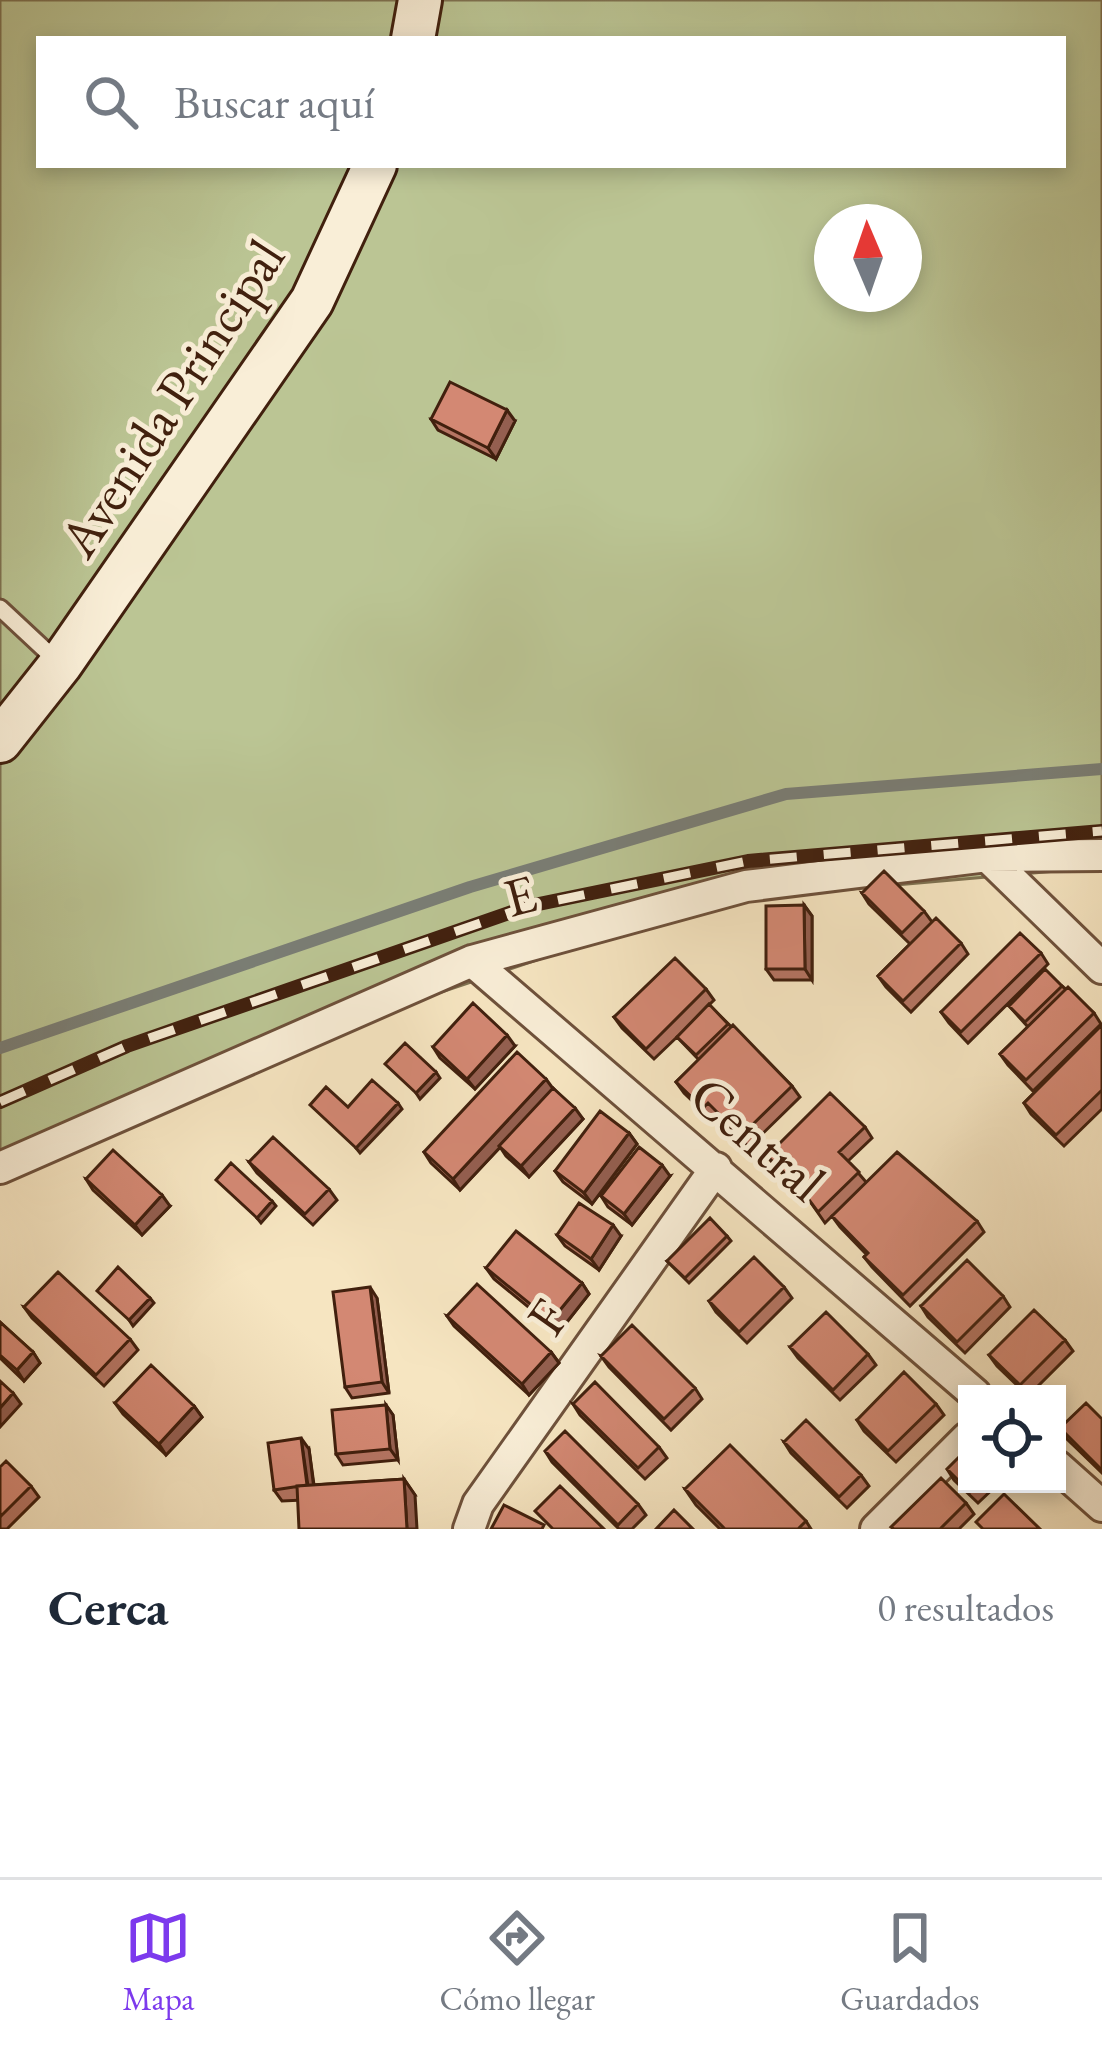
<!DOCTYPE html>
<html lang="es">
<meta charset="utf-8">
<style>
:root{--surface:#fff;--page:#f2f2f3;--text:#1f2937;--muted:#747a83;--line:#e0e1e3;--accent:#7c3aed}
body{margin:0;font-family:"EB Garamond",serif;background:var(--page);color:var(--text)}
.controls{position:absolute;right:36px;bottom:36px;display:grid;overflow:hidden;border-radius:0px;box-shadow:0 6px 18px #0003}
.controls button{width:108px;height:108px;display:grid;place-items:center;padding:0;border:0;border-bottom:3px solid var(--line);background:var(--surface);color:var(--text);font:60px sans-serif}
.compass{position:absolute;left:814px;top:204px;width:108px;height:108px;border-radius:50%;background:var(--surface);box-shadow:0 6px 18px #0003;rotate:358deg}
.list{margin:0;padding:0;list-style:none}
h2{display:flex;justify-content:space-between;align-items:center;height:156px;margin:0;padding:0 48px;font-size:51px}
h2 small{font-size:39px;font-weight:400;color:var(--muted)}
.icon{flex:none;width:66px;height:66px;fill:none;stroke:currentColor;stroke-width:2;stroke-linecap:round;stroke-linejoin:round}
.map{position:relative;flex:none;width:1102px;height:1529px;overflow:hidden}
.search{position:absolute;background:var(--surface);box-shadow:0 6px 18px #0003;left:36px;right:36px;top:36px;height:132px;display:flex;align-items:center;gap:30px;box-sizing:border-box;padding:0 42px;border-radius:0px;color:var(--muted);font-size:45px}
.sheet{height:348px;background:var(--surface)}
nav{display:flex;justify-content:space-around;align-items:center;box-sizing:border-box;height:168px;border-top:3px solid var(--line);background:var(--surface);font-size:33px;color:var(--muted)}
nav a{display:grid;justify-items:center;gap:6px}
nav .on{color:var(--accent)}
.map>svg:first-child{display:block}
.green{fill:#bbc594;stroke:#7e7251;stroke-width:3;fill-rule:evenodd}
.lines{fill:none;stroke-linecap:round;stroke-linejoin:round}
.stream{stroke:#7a7e76;stroke-width:12}
.service-casing{stroke:#6e513b;stroke-width:21}
.minor-casing{stroke:#6e513b;stroke-width:36}
.secondary-casing{stroke:#41200e;stroke-width:48}
.service{stroke:#f9eed7;stroke-width:15}
.minor{stroke:#f9eed7;stroke-width:30}
.secondary{stroke:#f9eed7;stroke-width:42}
.rail-casing{stroke:#41200e;stroke-width:14}
.rail{stroke:#f9eed7;stroke-width:9;stroke-dasharray:27;stroke-linecap:butt}
.wall{fill:#b57563;stroke:#41200e;stroke-width:3}
.shaded-wall{fill:#945f50;stroke:#41200e;stroke-width:3}
.building{fill:#d38873;stroke:#41200e;stroke-width:3}
.labels{text-anchor:middle;dominant-baseline:central;stroke-width:10;stroke-linejoin:round;paint-order:stroke}
.street-label{font-size:54px;fill:#41200e;stroke:#f9eed7}
</style>
<div class="map">
<svg width="1102" height="1529" viewBox="0 0 1102 1529">
<rect width="100%" height="100%" fill="#f6e5c1"/>
<filter id="stains"><feTurbulence type="fractalNoise" baseFrequency=".00167" numOctaves="4"/><feColorMatrix values="0 0 0 0 .2 0 0 0 0 .09 0 0 0 0 .02 0 0 0 .5 -.17"/></filter>
<radialGradient id="worn" r=".72"><stop offset=".6" stop-color="#630" stop-opacity="0"/><stop offset="1" stop-color="#630" stop-opacity=".3"/></radialGradient>
<path class="green" d="M0,0H1102V867L712,901L216,1068L0,1165ZM39,39H1063V165H39ZM832,222H904V294H832Z"/>
<g class="lines">
<path class="stream" d="M0,1048L470,887L786,794L1102,769"/>
<defs>
<path id="service" d="M0,608L59,663"/>
<path id="minor" d="M987,856L1102,968
M472,961L975,1394
M0,1168L472,961L746,886L987,856L1102,855
M1057,1466L1102,1506
M469,1529L478,1504L716,1168
M876,1529L967,1438"/>
<path id="secondary" d="M413,39L420,0
M0,741L60,665L312,301L375,165"/>
</defs>
<use href="#service" class="service-casing"/>
<use href="#minor" class="minor-casing"/>
<use href="#secondary" class="secondary-casing"/>
<use href="#service" class="service"/>
<use href="#minor" class="minor"/>
<use href="#secondary" class="secondary"/>
<defs>
<path id="rail" d="M0,1102L127,1046L529,906L748,861L1102,831"/>
</defs>
<use href="#rail" class="rail-casing"/>
<use href="#rail" class="rail"/>
</g>
<path class="wall" d="M431,419L515,421L496,459L438,430Z
M862,893L924,911L932,922L961,943L968,954L911,1012L886,987L878,976L910,944L869,904Z
M804,905L812,916V980H774L766,969Z
M1041,953L1048,964L968,1043L949,1023L941,1012Z
M1062,986L1094,1013L1101,1024L1033,1091L1008,1065L1000,1054L1028,1027L1009,1006Z
M706,989L714,1000L709,1005L792,1086L800,1097L749,1147L716,1114L711,1119L684,1093L676,1082L699,1060L677,1037L654,1059L622,1028L614,1017Z
M1102,1025V1109L1064,1146L1031,1114L1024,1103Z
M515,1046L475,1089L440,1058L433,1047Z
M553,1088L583,1119L529,1177L506,1156L500,1147L460,1190L431,1163L424,1152Z
M865,1127L872,1138L848,1161L866,1182L977,1221L984,1232L910,1306L872,1267L864,1257L866,1254L840,1227L832,1216L825,1223L809,1200L775,1166L767,1156Z
M629,1133L637,1144L592,1204L563,1182L555,1171Z
M249,1162L329,1189L337,1200L313,1225L257,1173Z
M670,1176L632,1225L608,1207L601,1196Z
M86,1179L170,1206L142,1235L93,1190Z
M557,1235L621,1236L599,1270L565,1246Z
M727,1236L731,1241L689,1283L667,1261Z
M486,1268L582,1283L589,1294L559,1332L494,1279Z
M784,1287L792,1298L747,1343L716,1312L709,1301Z
M1003,1296L1010,1307L965,1353L928,1317L921,1306Z
M377,1298L389,1393L352,1398L345,1387Z
M24,1307L130,1339L138,1350L104,1386L32,1318Z
M447,1316L551,1352L559,1363L529,1395L454,1326Z
M0,1322L33,1352L40,1363L24,1381L0,1358Z
M1065,1340L1073,1351L1030,1394H1026L997,1366L989,1355Z
M790,1347L868,1354L876,1365L840,1400L798,1358Z
M601,1356L695,1388L702,1399L671,1430L609,1367Z
M115,1403L194,1406L202,1417L166,1455L123,1414Z
M573,1404L659,1447L667,1458L645,1479L580,1415Z
M936,1404L944,1415L896,1462L864,1431L857,1420Z
M386,1405L393,1415L398,1460L343,1465L336,1454Z
M1102,1419V1473L1067,1439L1060,1428Z
M784,1442L861,1475L869,1486L847,1508L791,1453Z
M309,1449L314,1485L404,1479L415,1495L282,1501L274,1490Z
M545,1451L638,1504L646,1515L632,1529H619L552,1462Z
M0,1467L31,1486L39,1497L7,1529H0Z
M947,1469L967,1484H998L978,1503L954,1480Z
M685,1489L806,1521L811,1529H720L696,1505Z
M966,1503L974,1514L959,1529H893Z"/>
<path class="shaded-wall" d="M507,410L515,421L496,459L488,448Z
M804,905L812,916V980L805,969Z
M507,1035L515,1046L475,1089L467,1079Z
M436,1072L440,1078L420,1099L416,1093Z
M546,1079L554,1090L460,1190L453,1179Z
M398,1103L402,1109L360,1153L356,1148Z
M575,1108L583,1119L529,1177L521,1166Z
M629,1133L637,1144L592,1204L584,1193Z
M662,1165L670,1176L632,1225L624,1214Z
M162,1195L170,1206L142,1235L135,1225Z
M272,1201L276,1206L261,1223L257,1218Z
M613,1225L621,1236L599,1270L591,1259Z
M582,1283L589,1294L559,1332L551,1321Z
M370,1287L377,1298L389,1393L382,1382Z
M150,1298L154,1303L133,1326L129,1320Z
M33,1352L40,1363L24,1381L17,1370Z
M551,1352L559,1363L529,1395L522,1384Z
M13,1393L21,1404L0,1427V1408Z
M386,1405L393,1415L398,1460L390,1449Z
M194,1406L202,1417L166,1455L159,1444Z
M301,1438L309,1449L315,1497L308,1486Z
M404,1479L415,1495L417,1529H407Z"/>
<path class="building" d="M450,382L507,410L488,448L431,419Z
M884,871L924,911L902,933L862,893Z
M804,905L805,969H766V906Z
M936,918L961,943L903,1001L878,976Z
M1020,933L1041,953L961,1032L941,1012Z
M675,958L706,989L646,1049L614,1017Z
M1045,969L1062,986L1025,1022L1009,1006Z
M1068,987L1094,1013L1026,1080L1000,1054Z
M473,1003L507,1035L467,1079L433,1047Z
M709,1004L728,1024L696,1055L677,1037Z
M733,1025L792,1086L741,1136L708,1103L703,1108L676,1082Z
M1102,1025V1090L1056,1135L1024,1103Z
M405,1043L436,1072L416,1093L385,1064Z
M517,1052L546,1079L453,1179L424,1152Z
M372,1080L398,1103L356,1148L310,1105L326,1087L348,1107Z
M553,1088L575,1108L521,1166L499,1146Z
M830,1093L865,1127L839,1152L859,1172L818,1212L801,1189L767,1156Z
M600,1111L629,1133L584,1193L555,1171Z
M273,1137L329,1189L305,1214L249,1162Z
M639,1147L662,1165L624,1214L601,1196Z
M113,1150L162,1195L135,1225L86,1179Z
M897,1152L977,1221L903,1295L864,1257L868,1253L832,1216Z
M231,1163L272,1201L257,1218L216,1180Z
M579,1203L613,1225L591,1259L557,1235Z
M710,1218L727,1236L685,1278L667,1261Z
M516,1231L582,1283L551,1321L486,1268Z
M754,1257L784,1287L739,1332L709,1301Z
M967,1260L1003,1296L957,1342L921,1306Z
M118,1267L150,1298L129,1320L97,1291Z
M58,1272L130,1339L96,1375L24,1307Z
M477,1284L551,1352L522,1384L447,1316Z
M370,1287L382,1382L345,1387L333,1292Z
M1034,1310L1065,1340L1020,1385L989,1355Z
M826,1312L868,1354L833,1390L790,1347Z
M0,1322L33,1352L17,1370L0,1355Z
M632,1325L695,1388L664,1419L601,1356Z
M151,1365L194,1406L159,1444L115,1403Z
M904,1372L936,1404L888,1451L857,1420Z
M0,1381L13,1393L0,1408Z
M595,1382L659,1447L638,1468L573,1404Z
M1086,1403L1102,1419V1470L1060,1428Z
M386,1405L390,1449L336,1454L332,1410Z
M806,1420L861,1475L839,1497L784,1442Z
M565,1431L638,1504L618,1525L545,1451Z
M301,1438L307,1485L274,1490L268,1443Z
M730,1445L806,1521L798,1529H725L685,1489Z
M967,1449V1484H979L970,1492L947,1469Z
M6,1461L31,1486L0,1517V1467Z
M941,1478L966,1503L940,1529H894L891,1527Z
M404,1479L407,1529H299L297,1486Z
M560,1486L604,1529H553L535,1511Z
M1004,1494L1040,1529H983L976,1522Z
M504,1505L544,1525L542,1529H491Z
M674,1510L693,1529H656Z"/>
<g class="labels">
<g class="street-label">
<text transform="translate(171 398) rotate(-57)">Avenida Principal</text>
<text transform="translate(520 895) rotate(-15)">E</text>
<text transform="translate(758 1138) rotate(41)">Central</text>
<text transform="translate(547 1317) rotate(-55)">F</text>
</g>
</g>
<rect width="100%" height="100%" filter="url(#stains)"/>
<rect width="100%" height="100%" fill="url(#worn)"/>
</svg>
<div class="controls">
<button><svg class="icon" aria-label="locate" viewBox="0 0 24 24"><circle cx="12" cy="12" r="6"/><path d="M12 2v4M12 18v4M2 12h4M18 12h4"/></svg></button>
</div>
<svg class="compass" viewBox="-18 -18 36 36"><path d="M0-13l5 13h-10z" fill="#e53935"/><path d="M0 13l5-13h-10z" fill="#747a83"/></svg>
<div class="search"><svg class="icon" aria-label="search" viewBox="0 0 24 24"><circle cx="10" cy="10" r="6"/><path d="M15 15l6 6"/></svg>Buscar aquí</div>
</div>
<section class="sheet">
<h2>Cerca<small>0 resultados</small></h2>
<ul class="list">
</ul>
</section>
<nav>
<a class="on"><svg class="icon" aria-label="map" viewBox="0 0 24 24"><path d="M3 6l6-2 6 2 6-2v14l-6 2-6-2-6 2zM9 4v14M15 6v14"/></svg>Mapa</a>
<a><svg class="icon" aria-label="directions" viewBox="0 0 24 24"><path d="M12 3l9 9-9 9-9-9zM9 14v-3h6M13 9l2 2-2 2"/></svg>Cómo llegar</a>
<a><svg class="icon" aria-label="saved" viewBox="0 0 24 24"><path d="M7 4h10v16l-5-4-5 4z"/></svg>Guardados</a>
</nav>
